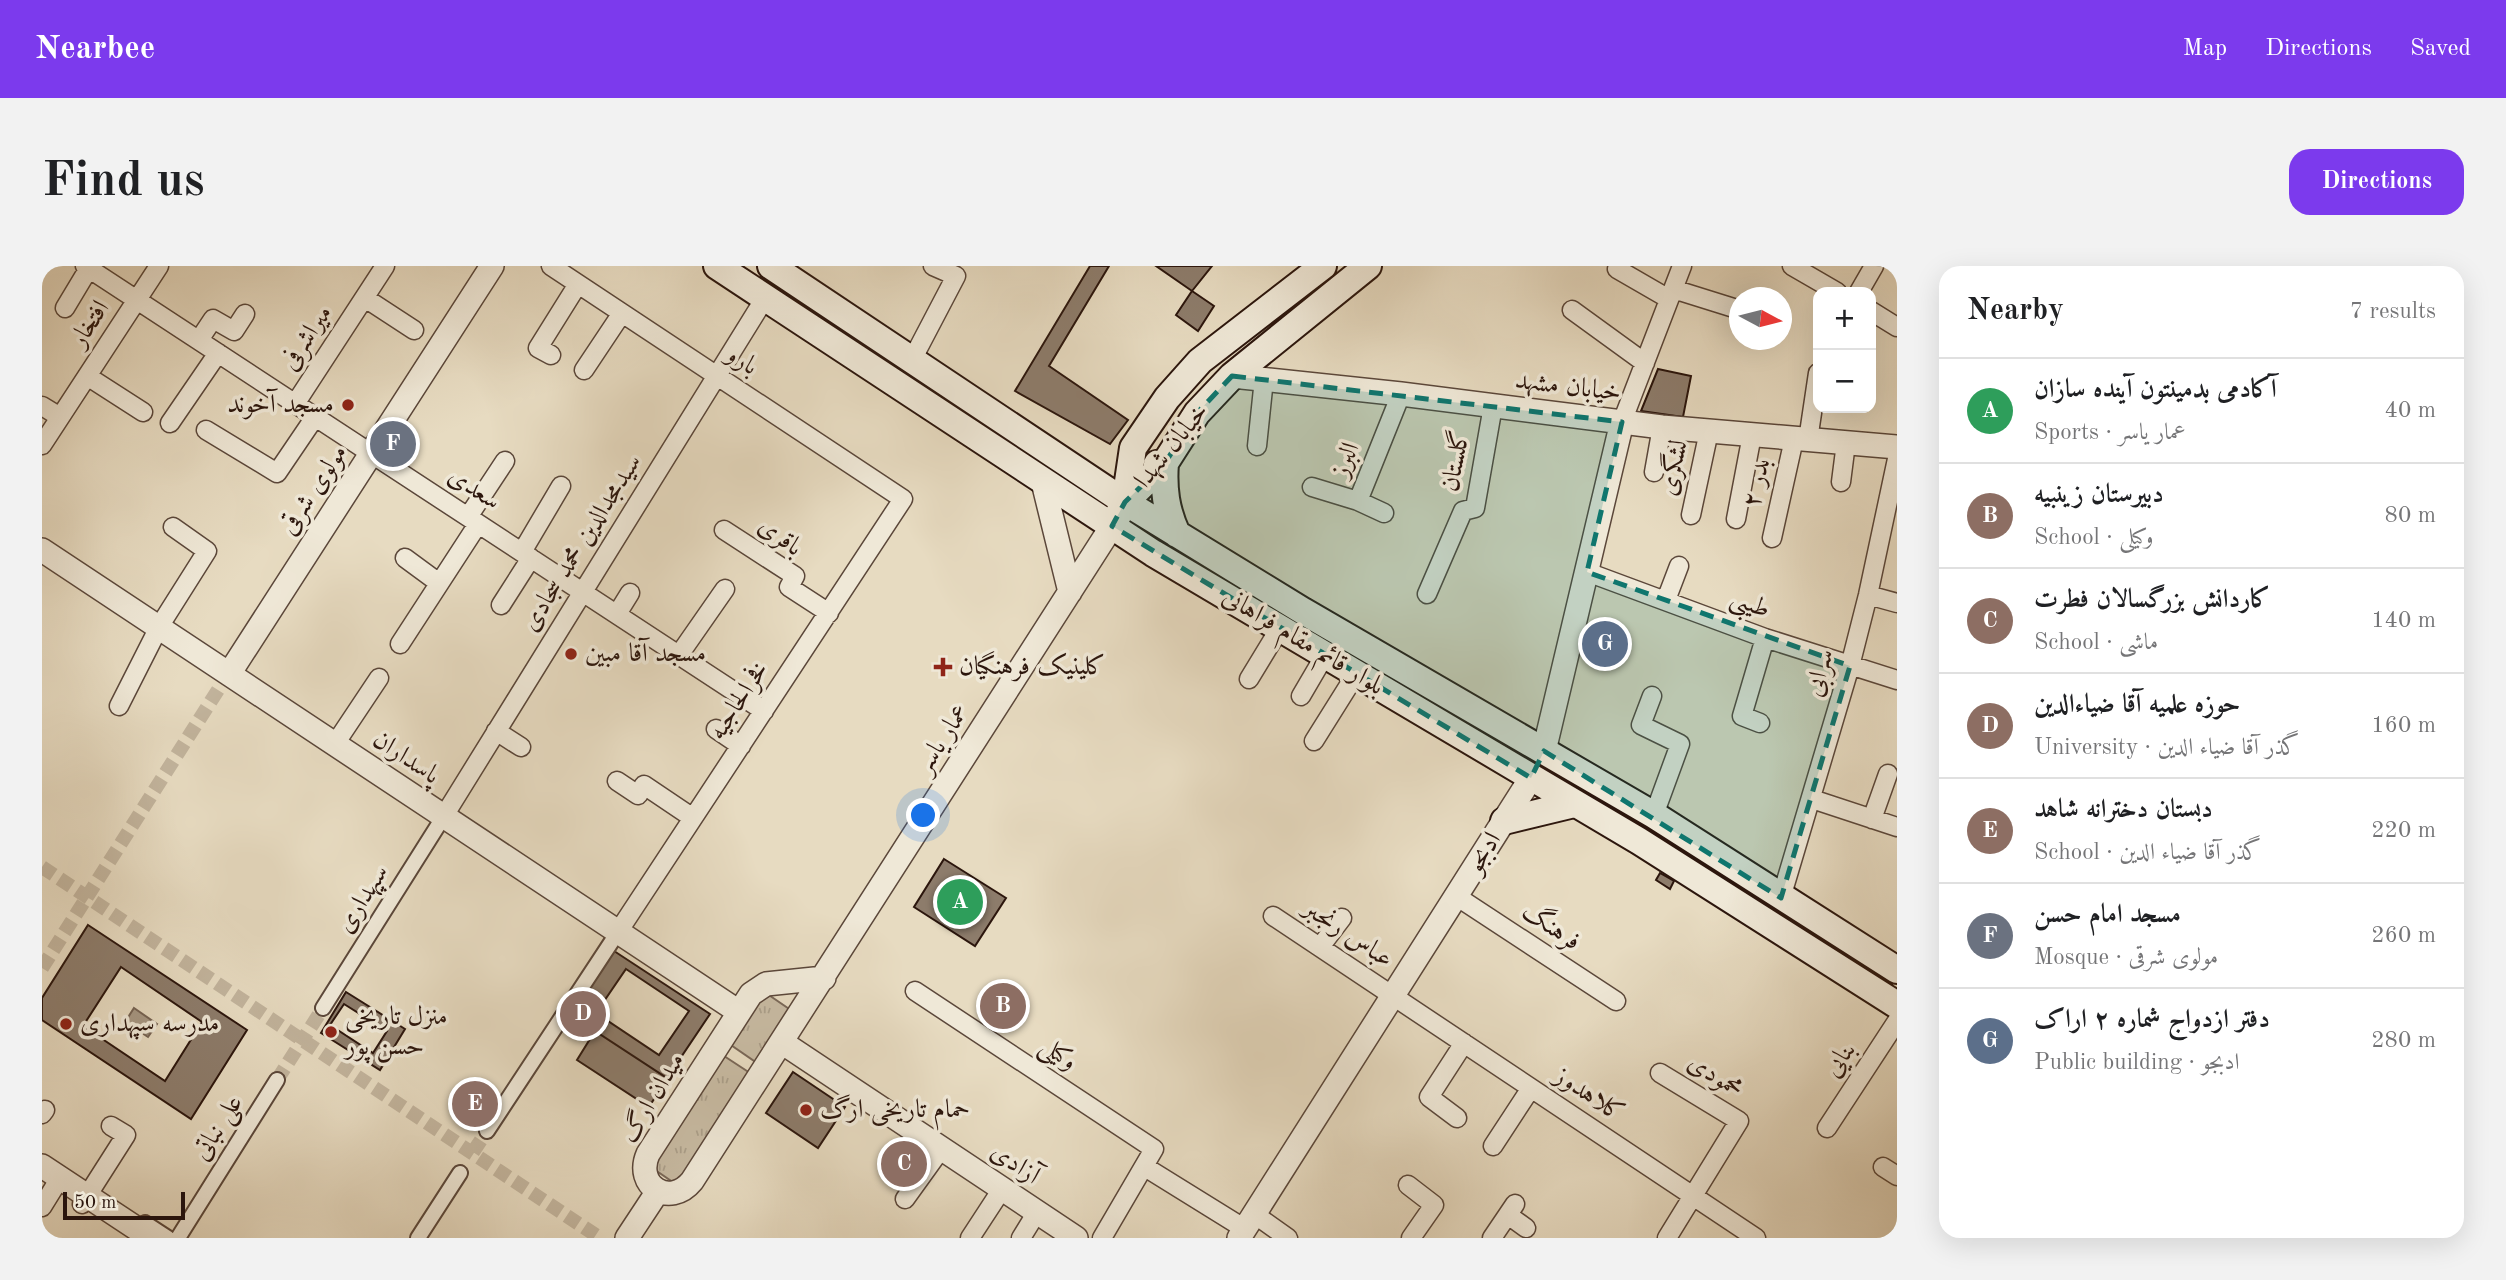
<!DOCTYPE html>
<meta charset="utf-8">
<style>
:root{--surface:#fff;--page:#f2f2f2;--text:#202124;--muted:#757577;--line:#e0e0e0;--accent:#7c3aed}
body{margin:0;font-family:"Old Standard TT",Amiri,serif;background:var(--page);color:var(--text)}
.controls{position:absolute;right:21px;top:21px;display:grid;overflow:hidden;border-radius:14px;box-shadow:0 7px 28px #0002}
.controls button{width:63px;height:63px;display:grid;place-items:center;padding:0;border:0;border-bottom:2px solid var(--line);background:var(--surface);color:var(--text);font:35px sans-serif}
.compass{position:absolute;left:1687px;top:21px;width:63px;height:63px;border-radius:50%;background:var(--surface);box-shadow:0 7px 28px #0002;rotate:97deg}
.scale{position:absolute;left:21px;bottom:18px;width:122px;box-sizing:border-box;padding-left:7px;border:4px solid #2c160d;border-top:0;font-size:19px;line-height:24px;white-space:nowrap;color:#2c160d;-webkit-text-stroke:5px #efe8d7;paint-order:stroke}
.you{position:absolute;left:882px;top:550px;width:24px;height:24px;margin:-18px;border:5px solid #fff;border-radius:50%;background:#1a73e8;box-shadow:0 0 0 10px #1a73e833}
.badge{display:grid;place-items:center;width:46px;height:46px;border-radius:50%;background:var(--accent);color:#fff;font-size:23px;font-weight:700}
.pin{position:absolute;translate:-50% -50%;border:4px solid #fff;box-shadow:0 2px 7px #0006}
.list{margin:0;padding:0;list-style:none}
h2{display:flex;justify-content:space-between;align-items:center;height:91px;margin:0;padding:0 28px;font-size:30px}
h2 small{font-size:23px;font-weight:400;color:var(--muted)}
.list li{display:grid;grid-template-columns:46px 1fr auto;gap:21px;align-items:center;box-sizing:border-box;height:105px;padding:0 28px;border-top:2px solid var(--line)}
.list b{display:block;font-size:26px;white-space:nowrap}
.list p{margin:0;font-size:23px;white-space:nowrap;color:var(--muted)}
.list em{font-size:23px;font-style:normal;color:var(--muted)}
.map{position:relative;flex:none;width:1855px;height:972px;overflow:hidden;border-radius:21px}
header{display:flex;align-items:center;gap:42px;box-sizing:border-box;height:98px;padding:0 35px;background:var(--accent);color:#fff}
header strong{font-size:33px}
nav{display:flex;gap:38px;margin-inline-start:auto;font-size:24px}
.intro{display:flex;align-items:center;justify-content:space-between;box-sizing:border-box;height:168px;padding:0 42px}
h1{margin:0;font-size:49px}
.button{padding:18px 32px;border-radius:21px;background:var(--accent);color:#fff;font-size:24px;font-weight:700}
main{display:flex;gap:42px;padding:0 42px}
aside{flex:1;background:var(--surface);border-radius:21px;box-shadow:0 7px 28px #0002}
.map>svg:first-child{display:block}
.grass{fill:url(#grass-tufts);stroke:#7a6858;stroke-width:2}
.water{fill:url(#water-ripples);stroke:#766454;stroke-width:2}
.building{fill:#8d7c6b;stroke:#2c160d;stroke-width:2;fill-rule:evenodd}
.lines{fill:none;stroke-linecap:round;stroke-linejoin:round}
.pedestrian-tunnel{stroke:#c2b49d;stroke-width:14;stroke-dasharray:14 7;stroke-linecap:butt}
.pedestrian-casing{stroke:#5b473a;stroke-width:18}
.minor-casing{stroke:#5b473a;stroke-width:21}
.tertiary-casing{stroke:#5b473a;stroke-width:26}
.secondary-casing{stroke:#2c160d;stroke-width:30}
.pedestrian{stroke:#efe8d7;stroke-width:14}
.minor{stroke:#efe8d7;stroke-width:18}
.tertiary{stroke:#efe8d7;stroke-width:23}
.secondary{stroke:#efe8d7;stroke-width:26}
.marked{fill:#0f766e;fill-opacity:0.2;stroke:#0f766e;stroke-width:5;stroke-dasharray:14 9;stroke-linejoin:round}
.poi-dot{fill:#8f2418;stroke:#efe8d7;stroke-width:2.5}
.labels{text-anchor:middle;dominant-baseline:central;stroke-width:7;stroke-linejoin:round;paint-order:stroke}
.street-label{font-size:26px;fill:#2c160d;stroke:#efe8d7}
.poi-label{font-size:26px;fill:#2c160d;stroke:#efe8d7;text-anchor:start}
</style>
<header>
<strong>Nearbee</strong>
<nav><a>Map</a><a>Directions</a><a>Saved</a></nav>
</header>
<div class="intro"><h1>Find us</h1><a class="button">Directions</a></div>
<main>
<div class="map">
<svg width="1855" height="972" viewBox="0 0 1855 972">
<defs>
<pattern id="grass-tufts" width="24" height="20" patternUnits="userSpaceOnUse" patternTransform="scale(1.75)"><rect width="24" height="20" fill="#c7baa2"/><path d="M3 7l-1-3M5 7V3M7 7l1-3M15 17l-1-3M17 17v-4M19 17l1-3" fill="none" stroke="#ab9f8a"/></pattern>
<pattern id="water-ripples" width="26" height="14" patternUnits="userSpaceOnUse" patternTransform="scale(1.75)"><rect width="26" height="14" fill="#a79884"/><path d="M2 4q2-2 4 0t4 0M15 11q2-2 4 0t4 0" fill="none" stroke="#887b6a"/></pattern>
</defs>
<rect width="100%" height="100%" fill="#e7dbc1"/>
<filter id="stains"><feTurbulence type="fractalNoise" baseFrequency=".00286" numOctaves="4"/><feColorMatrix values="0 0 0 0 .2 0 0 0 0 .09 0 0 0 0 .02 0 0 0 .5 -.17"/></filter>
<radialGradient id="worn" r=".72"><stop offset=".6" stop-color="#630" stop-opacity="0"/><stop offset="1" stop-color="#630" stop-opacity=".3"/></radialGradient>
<path class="grass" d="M721,725L753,747L718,799L686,777Z
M679,788L711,809L638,921L606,899Z"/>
<path class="water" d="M92,742L115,758L106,771L83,756Z"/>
<path class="building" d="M1048,0H1067L1007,100L1086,154L1068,178L973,125Z
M1114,0H1170L1150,25Z
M1150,25L1172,40L1156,65L1134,49Z
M1616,103L1649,110L1641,151L1599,145Z
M902,593L964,632L933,680L872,641Z
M1618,607L1632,615L1628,623L1614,614Z
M46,659L205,764L149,853L0,754V732ZM79,701L160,756L123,815L41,760Z
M569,683L668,748L625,812L527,748ZM584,703L647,745L617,789L554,747Z
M304,726L363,763L338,804L279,767ZM302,738L345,765L331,787L288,759Z
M553,765L625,812L607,841L535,794Z
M751,806L803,841L776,882L724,847Z"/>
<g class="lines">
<path class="pedestrian-tunnel" d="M0,601L558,972
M0,702L176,424
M235,814L281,742
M431,886L445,865"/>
<defs>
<path id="pedestrian" d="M281,742L402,550
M445,865L576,666
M103,957L126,972
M136,972L235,814
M376,972L418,907"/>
<path id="minor" d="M43,0L722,445
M509,0L861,233L576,666
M1750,0L1795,26
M1575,3L1627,33
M1631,23L1695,43
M1817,26L1832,0
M323,32L372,64
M23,42L47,2
M1530,44L1603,97
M1829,45L1855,61
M157,74L171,53L192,65L203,48
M509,89L496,82L536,18
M870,94L914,10L891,0
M542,104L580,47
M45,110L101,146
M253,138L343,0
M0,140L18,151
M1580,156L1640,0
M128,157L176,87
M164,164L235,207L273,151
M1766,174L1776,107
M0,179L117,0
M1215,180L1222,113
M1612,206L1620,161
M1799,216L1804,177
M1270,221L1316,235L1359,128
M1316,235L1342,247
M1649,249L1667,165
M426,251L463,195
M1694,253L1710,169
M682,264L753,310L747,321L787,347
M1730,272L1752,173
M480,286L519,220
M363,292L397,317
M1545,306L1723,372L1855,414
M1385,328L1421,245L1433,242L1451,140
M1826,329L1855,337
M1624,334L1637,300
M459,339L489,292
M575,348L588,327
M358,378L436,258
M637,389L683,323
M1207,413L1238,362
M1259,430L1283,389
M1610,430L1599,459L1638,478L1612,549
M77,440L117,361L165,285L131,261
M1718,457L1700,450L1723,372
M674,463L699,480
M454,465L479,481
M1272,475L1314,408
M293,478L337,412
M575,515L596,529L602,519L651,552
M1770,533L1855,561
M402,550L723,32
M1830,553L1846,508
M1414,630L1574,735
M1739,632L1808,400L1826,329L1855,193
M1231,650L1714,972
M1278,681L1300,652
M873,725L1112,883L1060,972
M1618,807L1697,855L1625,972
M0,848L3,844
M1415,852L1387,831L1422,777
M1785,862L1855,755
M1451,880L1489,822
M1103,901L1203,963
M1841,901L1855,910
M1366,919L1392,939L1369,972
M863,933L899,883
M40,938L84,869L69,860
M0,941L13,920
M1212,948L1246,972
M1466,949L1484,962
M928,972L960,923
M979,972L995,946
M1450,972L1473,938"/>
<path id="tertiary" d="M1190,110L1359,128L1620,161L1855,181
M1001,216L1028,326
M0,284L697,746
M187,408L450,0
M1502,485L1580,156
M782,712L724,718L709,728L606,888C592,920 628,942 650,915L1070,260
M741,777L1034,972
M0,900L109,972
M585,972L616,925
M1197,972L1489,512"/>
<path id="secondary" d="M675,0L1111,287L1597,575L1855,739
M729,0L1083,236L1261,345L1612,549L1855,704
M1115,198L1123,197C1121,223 1124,244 1135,268
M1083,236L1091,182L1125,132L1158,95L1281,0
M1076,249L1083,236L1123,197L1155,147L1190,110L1326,0
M1462,555L1532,538"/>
</defs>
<use href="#pedestrian" class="pedestrian-casing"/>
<use href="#minor" class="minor-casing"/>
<use href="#tertiary" class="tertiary-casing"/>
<use href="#secondary" class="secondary-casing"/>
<use href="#pedestrian" class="pedestrian"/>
<use href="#minor" class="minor"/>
<use href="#tertiary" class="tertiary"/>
<use href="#secondary" class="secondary"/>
</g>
<path class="marked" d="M1190,110L1580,156L1545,306L1808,400L1739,632L1502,485L1489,512L1070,260L1083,236L1123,197L1155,147Z"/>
<g class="poi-dot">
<circle cx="306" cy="139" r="7"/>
<circle cx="529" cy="388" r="7"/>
<path d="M897.5 390.5h7v7h7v7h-7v7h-7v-7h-7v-7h7z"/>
<circle cx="24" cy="758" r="7"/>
<circle cx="289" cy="766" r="7"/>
<circle cx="764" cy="844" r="7"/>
</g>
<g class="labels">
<g class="street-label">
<text transform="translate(48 58) rotate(-57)">افتخار</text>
<text transform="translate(265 72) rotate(-57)">میراشرفی</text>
<text transform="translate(700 95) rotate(33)">بارو</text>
<text transform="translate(1526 121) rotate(7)">خیابان مشهد</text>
<text transform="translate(1130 180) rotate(-51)">خیابان شهدا</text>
<text transform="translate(1304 194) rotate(-68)">البرز</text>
<text transform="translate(1414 195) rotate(-79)">گلستان</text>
<text transform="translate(1632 202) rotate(-78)">لشگری</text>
<text transform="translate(1715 217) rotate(-77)">بدر ۲</text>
<text transform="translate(432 223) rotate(33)">سعدی</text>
<text transform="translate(272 224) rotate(-57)">مولوی شرقی</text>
<text transform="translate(738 271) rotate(36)">باقری</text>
<text transform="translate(540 277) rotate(-58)">سیدمجدالدین محمد سجادی</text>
<text transform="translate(1708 338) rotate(21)">طیبی</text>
<text transform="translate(1261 376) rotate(31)">بلوار قائم مقام فراهانی</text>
<text transform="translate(1778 407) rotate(-75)">سرابی</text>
<text transform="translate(697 435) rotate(-57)">فخرالحاجیه</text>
<text transform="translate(901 473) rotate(-57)">عمار یاسر</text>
<text transform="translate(364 492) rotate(34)">پاسداران</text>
<text transform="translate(1442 587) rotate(-58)">ادبجو</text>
<text transform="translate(321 633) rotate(-58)">سپهداری</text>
<text transform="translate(1509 661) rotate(34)">فرهنگ</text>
<text transform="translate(1306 668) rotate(34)">عباس رنجبر</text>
<text transform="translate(1016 788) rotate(33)">وکیلی</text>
<text transform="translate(1798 794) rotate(-57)">بنایی</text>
<text transform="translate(1673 810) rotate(32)">محمودی</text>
<text transform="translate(1547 829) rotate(34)">کلاهدوز</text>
<text transform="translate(611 832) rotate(-59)">میدان ارگ</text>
<text transform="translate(176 862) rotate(-58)">علی نباتی</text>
<text transform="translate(973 898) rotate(34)">آزادی</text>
</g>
<g class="poi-label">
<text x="292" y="139" text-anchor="end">مسجد آخوند</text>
<text x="543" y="388">مسجد آقا مبین</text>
<text x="917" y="401">کلینیک فرهنگیان</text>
<text x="303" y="751">منزل تاریخی<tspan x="303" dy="30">حسن پور</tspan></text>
<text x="38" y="758">مدرسه سپهداری</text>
<text x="778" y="844">حمام تاریخی ارگ</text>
</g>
</g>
<rect width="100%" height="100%" filter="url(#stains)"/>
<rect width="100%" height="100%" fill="url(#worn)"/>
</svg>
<div class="controls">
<button>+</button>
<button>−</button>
</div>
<svg class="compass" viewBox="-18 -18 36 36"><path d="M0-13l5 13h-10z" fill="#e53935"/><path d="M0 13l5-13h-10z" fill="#757577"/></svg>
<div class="scale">50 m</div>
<div class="you"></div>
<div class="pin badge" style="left:918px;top:636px;background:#2e9e5b">A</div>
<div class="pin badge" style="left:961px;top:740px;background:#8d6e63">B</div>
<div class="pin badge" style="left:862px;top:898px;background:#8d6e63">C</div>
<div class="pin badge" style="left:541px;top:748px;background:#8d6e63">D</div>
<div class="pin badge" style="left:433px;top:838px;background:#8d6e63">E</div>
<div class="pin badge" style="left:351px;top:178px;background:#6b7280">F</div>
<div class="pin badge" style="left:1563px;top:378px;background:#5c6f8a">G</div>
</div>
<aside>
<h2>Nearby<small>7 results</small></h2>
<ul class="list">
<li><span class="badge" style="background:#2e9e5b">A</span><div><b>آکادمی بدمینتون آینده سازان</b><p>Sports · عمار یاسر</p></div><em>40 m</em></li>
<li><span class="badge" style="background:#8d6e63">B</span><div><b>دبیرستان زینبیه</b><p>School · وکیلی</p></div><em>80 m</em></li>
<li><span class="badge" style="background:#8d6e63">C</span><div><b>کاردانش بزرگسالان فطرت</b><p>School · ماشی</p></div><em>140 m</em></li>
<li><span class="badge" style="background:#8d6e63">D</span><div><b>حوزه علمیه آقا ضیاءالدین</b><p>University · گذر آقا ضیاء الدین</p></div><em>160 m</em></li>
<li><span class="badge" style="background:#8d6e63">E</span><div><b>دبستان دخترانه شاهد</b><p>School · گذر آقا ضیاء الدین</p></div><em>220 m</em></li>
<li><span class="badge" style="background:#6b7280">F</span><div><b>مسجد امام حسن</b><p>Mosque · مولوی شرقی</p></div><em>260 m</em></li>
<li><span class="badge" style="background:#5c6f8a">G</span><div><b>دفتر ازدواج شماره ۲ اراک</b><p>Public building · ادبجو</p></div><em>280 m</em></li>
</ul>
</aside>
</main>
